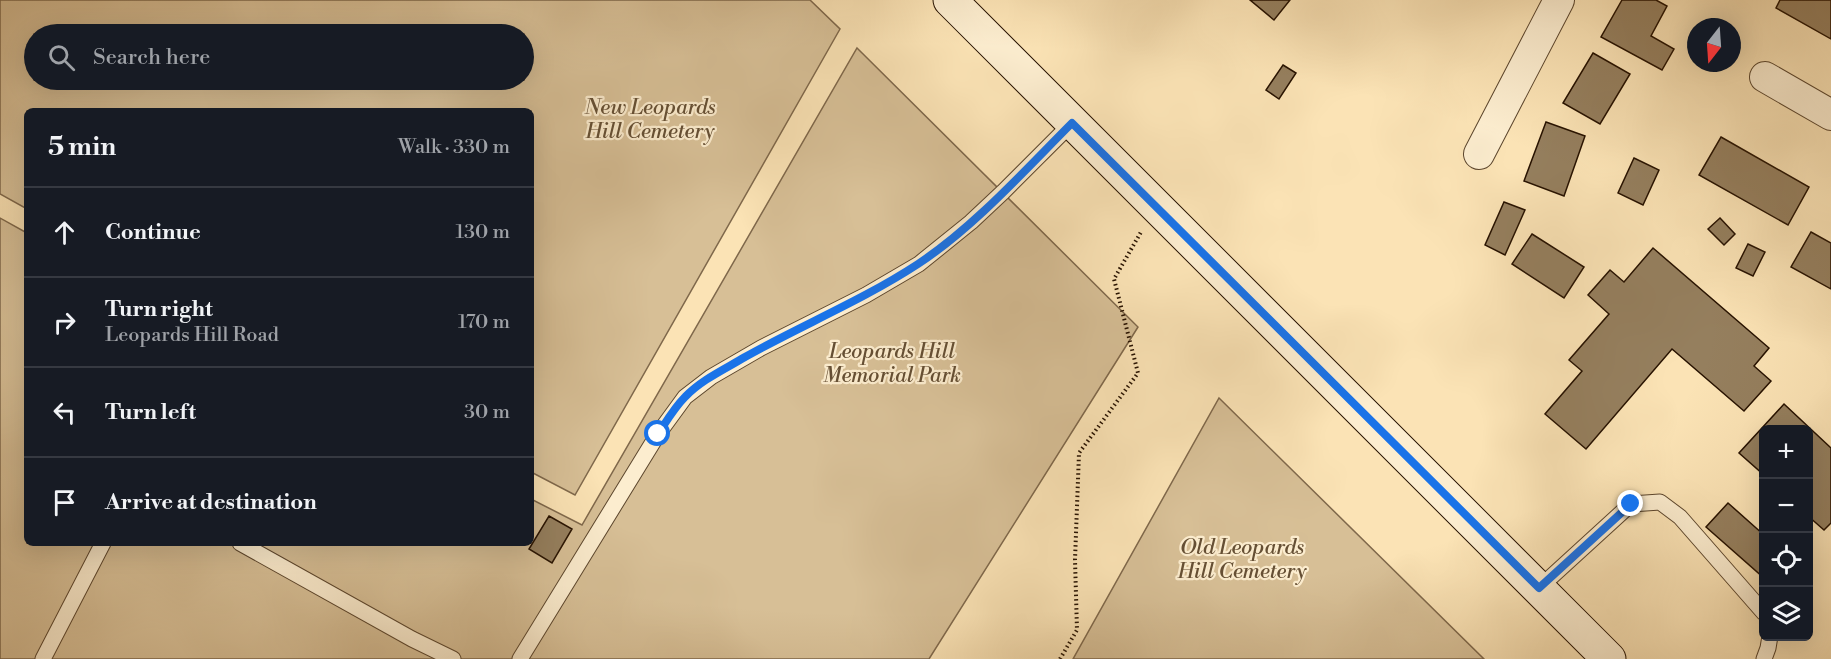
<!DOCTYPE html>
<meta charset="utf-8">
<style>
:root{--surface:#171b24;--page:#242831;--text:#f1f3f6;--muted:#9ea1a6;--line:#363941}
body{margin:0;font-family:"Libre Bodoni",serif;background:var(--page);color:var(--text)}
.controls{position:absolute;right:18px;bottom:18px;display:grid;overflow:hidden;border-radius:9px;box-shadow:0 6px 24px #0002}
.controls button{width:54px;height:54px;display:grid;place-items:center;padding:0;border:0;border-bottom:2px solid var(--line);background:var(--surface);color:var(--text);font:30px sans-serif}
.compass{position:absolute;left:1687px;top:18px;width:54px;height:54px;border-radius:50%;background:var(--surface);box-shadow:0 6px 24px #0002;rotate:197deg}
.stop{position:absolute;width:18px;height:18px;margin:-14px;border:4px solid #1a73e8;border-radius:50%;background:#fff}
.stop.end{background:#1a73e8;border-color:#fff;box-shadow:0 2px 6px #0008}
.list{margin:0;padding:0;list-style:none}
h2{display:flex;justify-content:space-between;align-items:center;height:78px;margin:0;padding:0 24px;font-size:26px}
h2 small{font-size:20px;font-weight:400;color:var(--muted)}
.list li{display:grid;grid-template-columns:39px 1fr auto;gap:18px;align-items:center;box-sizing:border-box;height:90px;padding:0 24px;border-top:2px solid var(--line)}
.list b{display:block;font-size:22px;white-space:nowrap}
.list p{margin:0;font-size:20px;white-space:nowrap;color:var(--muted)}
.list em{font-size:20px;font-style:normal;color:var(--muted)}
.icon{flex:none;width:33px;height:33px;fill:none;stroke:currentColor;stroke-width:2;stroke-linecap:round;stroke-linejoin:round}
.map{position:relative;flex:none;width:1831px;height:659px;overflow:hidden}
.search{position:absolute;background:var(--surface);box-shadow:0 6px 24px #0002;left:24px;top:24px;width:510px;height:66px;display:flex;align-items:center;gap:15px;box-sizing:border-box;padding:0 21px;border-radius:33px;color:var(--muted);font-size:22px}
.panel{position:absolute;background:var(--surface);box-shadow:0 6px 24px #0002;left:24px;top:108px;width:510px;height:438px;border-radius:9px}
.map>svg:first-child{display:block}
.green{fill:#d7bf96;stroke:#7f684b;stroke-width:1.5;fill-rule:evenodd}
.building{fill:#957f5e;stroke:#271200;stroke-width:1.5}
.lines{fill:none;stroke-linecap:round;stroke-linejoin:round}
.service-casing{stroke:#5c462d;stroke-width:17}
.minor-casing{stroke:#5c462d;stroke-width:32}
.secondary-casing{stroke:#271200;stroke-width:35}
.path{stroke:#271200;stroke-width:4;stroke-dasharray:1.5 3;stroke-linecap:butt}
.service{stroke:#fcedcf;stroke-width:15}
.minor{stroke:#fcedcf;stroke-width:30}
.secondary{stroke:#fcedcf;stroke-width:33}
.route{stroke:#1a73e8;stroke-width:8}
.labels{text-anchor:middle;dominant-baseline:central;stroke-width:4.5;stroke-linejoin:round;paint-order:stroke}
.park-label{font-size:21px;font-style:italic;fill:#654f34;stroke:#fcedcf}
</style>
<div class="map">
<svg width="1831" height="659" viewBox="0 0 1831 659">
<rect width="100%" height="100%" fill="#fbe3b5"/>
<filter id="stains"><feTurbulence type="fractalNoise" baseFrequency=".00333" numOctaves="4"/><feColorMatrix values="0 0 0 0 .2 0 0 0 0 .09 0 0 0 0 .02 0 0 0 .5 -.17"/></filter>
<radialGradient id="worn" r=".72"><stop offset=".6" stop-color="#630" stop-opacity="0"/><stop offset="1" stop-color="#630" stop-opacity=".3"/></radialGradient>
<path class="green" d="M0,0H810L840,29L575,495L531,472V111H27V209L0,194ZM34,34H524V80H34Z
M857,48L1138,327L929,659H0V218L27,233V543H531V499L582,525Z
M1219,398L1484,659H1073Z"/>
<path class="building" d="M1250,0H1290L1274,20Z
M1622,0H1656L1667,6L1651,36L1674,49L1662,70L1601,37Z
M1780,0H1831V39L1776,8Z
M1593,53L1630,74L1600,124L1563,103Z
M1283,65L1296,73L1279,99L1266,90Z
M1546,122L1585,136L1564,196L1524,181Z
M1721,137L1809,187L1788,225L1699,175Z
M1634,158L1659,170L1643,205L1618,193Z
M1504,202L1525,210L1505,255L1485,245Z
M1720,218L1735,234L1724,245L1708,229Z
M1811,232L1831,243V289L1791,267Z
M1532,234L1584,267L1564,298L1512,264Z
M1748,244L1765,252L1753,276L1736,268Z
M1653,248L1769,348L1754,366L1771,381L1744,411L1672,349L1586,449L1545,414L1582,371L1569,360L1609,314L1588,295L1610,270L1624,282Z
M1784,404L1831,448V523L1824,530L1808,516V430H1764V475L1739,453Z
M1728,503L1764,535V578L1706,527Z
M549,516L572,529L552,563L529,549Z"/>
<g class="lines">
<defs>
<path id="service" d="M240,543L412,639L453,659
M1539,588L1631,504L1660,502L1680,517L1764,613
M43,659L103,543
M520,659L658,434L685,397L711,377L761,348L866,295L919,264L971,222L1003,192L1072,123
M1764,659L1768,648L1770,636"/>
<path id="minor" d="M1765,77L1831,115
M1479,154L1559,0"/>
<path id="secondary" d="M950,0L1609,659"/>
</defs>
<use href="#service" class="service-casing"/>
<use href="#minor" class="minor-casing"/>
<use href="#secondary" class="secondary-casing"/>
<path class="path" d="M1060,659L1077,630L1075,560L1079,453L1138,373L1114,279L1141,232"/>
<use href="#service" class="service"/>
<use href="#minor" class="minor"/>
<use href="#secondary" class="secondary"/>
</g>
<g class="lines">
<path class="route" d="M658,434C666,422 674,408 685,397C701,380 725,369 745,357C802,325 863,300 918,264C974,227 1025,170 1072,123L1539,588L1631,504"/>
</g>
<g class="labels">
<g class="park-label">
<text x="650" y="108">New Leopards<tspan x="650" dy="24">Hill Cemetery</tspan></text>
<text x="892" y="352">Leopards Hill<tspan x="892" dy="24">Memorial Park</tspan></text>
<text x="1242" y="548">Old Leopards<tspan x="1242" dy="24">Hill Cemetery</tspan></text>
</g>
</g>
<rect width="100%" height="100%" filter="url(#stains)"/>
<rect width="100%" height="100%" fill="url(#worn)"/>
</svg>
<div class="controls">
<button>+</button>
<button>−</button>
<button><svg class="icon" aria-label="locate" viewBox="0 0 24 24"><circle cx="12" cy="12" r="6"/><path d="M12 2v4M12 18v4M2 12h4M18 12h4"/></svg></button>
<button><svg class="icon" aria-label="layers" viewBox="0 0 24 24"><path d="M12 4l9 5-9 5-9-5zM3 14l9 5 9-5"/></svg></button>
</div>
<svg class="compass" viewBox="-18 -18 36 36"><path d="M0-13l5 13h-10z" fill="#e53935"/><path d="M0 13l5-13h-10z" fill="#9ea1a6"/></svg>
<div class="stop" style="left:658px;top:434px"></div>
<div class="stop end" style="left:1631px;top:504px"></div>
<div class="search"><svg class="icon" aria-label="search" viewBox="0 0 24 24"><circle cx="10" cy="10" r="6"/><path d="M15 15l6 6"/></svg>Search here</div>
<section class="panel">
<h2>5 min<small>Walk · 330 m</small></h2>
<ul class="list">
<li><svg class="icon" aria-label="ahead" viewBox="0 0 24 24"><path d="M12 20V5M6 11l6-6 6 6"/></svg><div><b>Continue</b></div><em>130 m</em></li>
<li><svg class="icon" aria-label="right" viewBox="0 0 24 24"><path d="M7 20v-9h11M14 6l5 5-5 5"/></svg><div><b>Turn right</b><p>Leopards Hill Road</p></div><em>170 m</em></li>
<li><svg class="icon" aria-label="left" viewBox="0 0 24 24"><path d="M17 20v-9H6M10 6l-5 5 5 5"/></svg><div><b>Turn left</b></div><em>30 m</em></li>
<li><svg class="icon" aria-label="arrive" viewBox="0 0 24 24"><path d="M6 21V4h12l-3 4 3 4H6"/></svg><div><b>Arrive at destination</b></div></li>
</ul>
</section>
</div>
